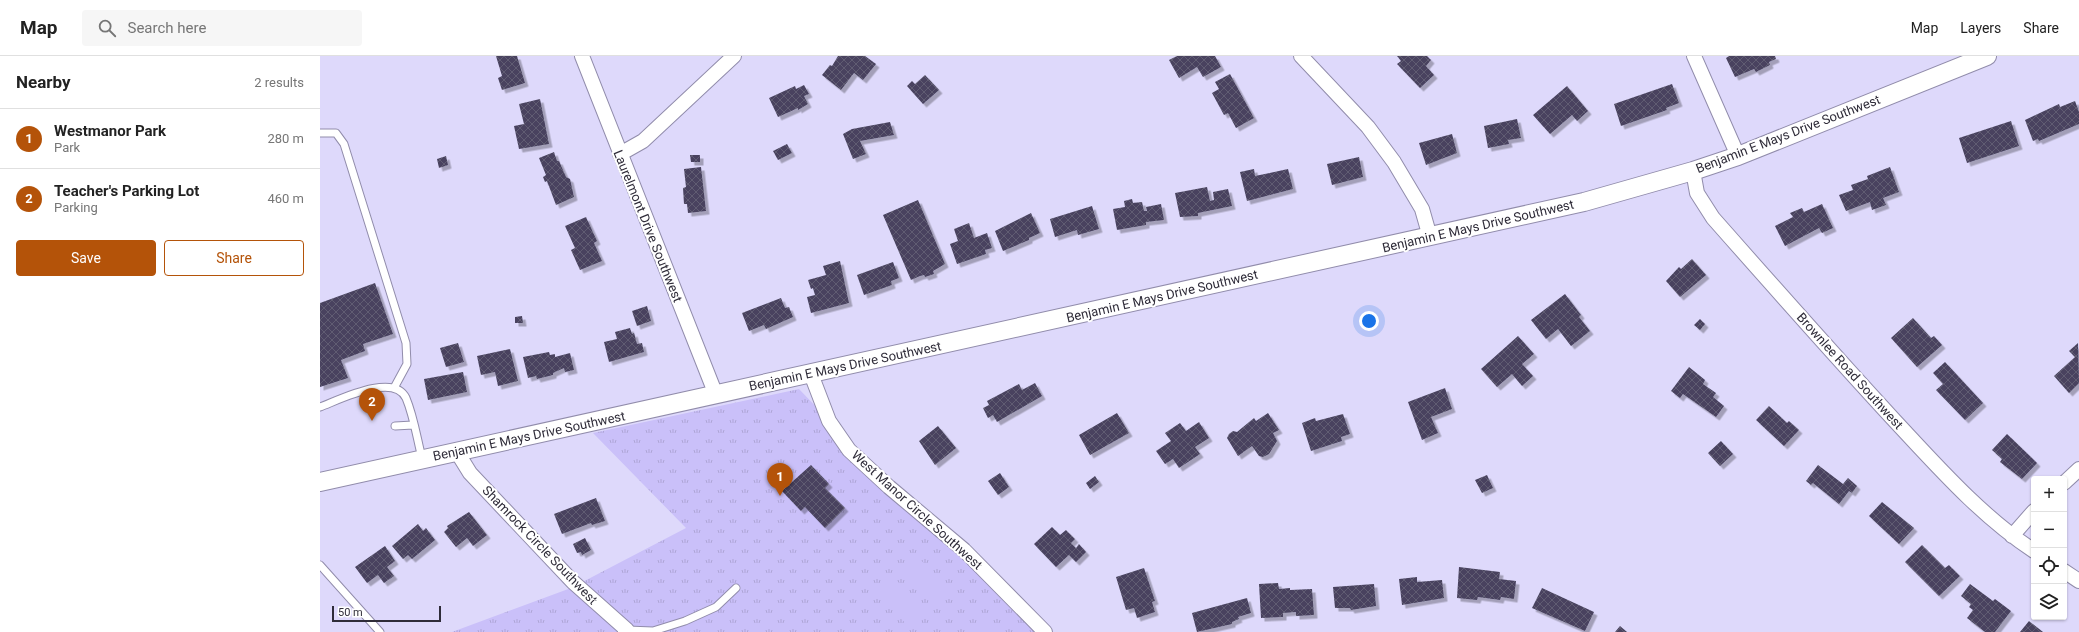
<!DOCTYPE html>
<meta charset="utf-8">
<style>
:root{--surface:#fff;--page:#f6f6f6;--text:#222;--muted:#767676;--line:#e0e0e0;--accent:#b45309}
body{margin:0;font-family:Roboto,sans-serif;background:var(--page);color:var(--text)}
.controls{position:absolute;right:12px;bottom:12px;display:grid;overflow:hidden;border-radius:4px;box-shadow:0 1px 3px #0004}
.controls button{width:36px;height:36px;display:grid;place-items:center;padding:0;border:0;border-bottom:1px solid var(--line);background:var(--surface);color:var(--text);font:20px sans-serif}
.scale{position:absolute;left:12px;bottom:10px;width:109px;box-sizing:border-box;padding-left:4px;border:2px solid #2f2c39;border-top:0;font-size:11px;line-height:14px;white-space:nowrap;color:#2f2c39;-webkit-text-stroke:3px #fff;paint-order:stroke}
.you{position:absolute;left:1049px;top:265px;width:14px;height:14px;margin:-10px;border:3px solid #fff;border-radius:50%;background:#1a73e8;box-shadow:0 0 0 6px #1a73e833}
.badge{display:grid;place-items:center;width:26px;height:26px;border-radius:50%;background:var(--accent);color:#fff;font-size:13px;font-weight:700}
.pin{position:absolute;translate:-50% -33px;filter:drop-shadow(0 1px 2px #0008)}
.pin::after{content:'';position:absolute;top:21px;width:14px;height:12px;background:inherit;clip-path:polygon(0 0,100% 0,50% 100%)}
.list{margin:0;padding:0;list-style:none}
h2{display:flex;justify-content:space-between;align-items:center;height:52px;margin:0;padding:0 16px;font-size:17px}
h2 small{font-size:13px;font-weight:400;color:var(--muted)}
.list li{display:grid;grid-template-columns:26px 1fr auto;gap:12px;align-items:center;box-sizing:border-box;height:60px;padding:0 16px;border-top:1px solid var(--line)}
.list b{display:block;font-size:15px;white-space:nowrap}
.list p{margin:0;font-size:13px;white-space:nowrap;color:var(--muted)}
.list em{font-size:13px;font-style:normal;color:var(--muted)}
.actions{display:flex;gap:8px;padding:12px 16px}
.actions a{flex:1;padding:9px 0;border:1px solid var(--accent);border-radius:4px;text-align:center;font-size:14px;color:var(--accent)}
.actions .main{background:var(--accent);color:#fff}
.icon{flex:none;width:22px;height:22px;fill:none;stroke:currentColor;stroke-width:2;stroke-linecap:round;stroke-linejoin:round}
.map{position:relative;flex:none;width:1759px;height:576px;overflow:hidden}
header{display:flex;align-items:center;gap:24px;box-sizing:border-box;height:56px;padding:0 20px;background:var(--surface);border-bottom:1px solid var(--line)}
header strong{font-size:19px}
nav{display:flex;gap:22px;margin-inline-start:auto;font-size:14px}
.search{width:280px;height:36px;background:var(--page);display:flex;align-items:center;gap:10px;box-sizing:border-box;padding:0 14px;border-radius:4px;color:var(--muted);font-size:15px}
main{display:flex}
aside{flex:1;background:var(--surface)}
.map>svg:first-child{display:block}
.grass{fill:url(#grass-tufts)}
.garden{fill:#cac0f9}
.building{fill:url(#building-cross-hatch);filter:url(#shadow)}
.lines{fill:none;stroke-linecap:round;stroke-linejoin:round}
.service-casing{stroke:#918cab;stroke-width:9}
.minor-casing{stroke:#918cab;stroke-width:16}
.tertiary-casing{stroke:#918cab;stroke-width:20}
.service{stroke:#fff;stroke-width:7}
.minor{stroke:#fff;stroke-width:14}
.tertiary{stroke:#fff;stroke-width:18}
.labels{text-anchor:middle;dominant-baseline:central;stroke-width:4;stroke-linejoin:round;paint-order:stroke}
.street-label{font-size:13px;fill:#2f2c39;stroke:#fff}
</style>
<header>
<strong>Map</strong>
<div class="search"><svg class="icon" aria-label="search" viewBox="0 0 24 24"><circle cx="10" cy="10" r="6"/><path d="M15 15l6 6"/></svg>Search here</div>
<nav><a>Map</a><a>Layers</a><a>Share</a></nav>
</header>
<main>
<aside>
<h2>Nearby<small>2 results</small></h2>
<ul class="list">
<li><span class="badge">1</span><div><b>Westmanor Park</b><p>Park</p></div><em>280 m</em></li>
<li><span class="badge">2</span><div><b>Teacher's Parking Lot</b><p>Parking</p></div><em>460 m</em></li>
</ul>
<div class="actions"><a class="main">Save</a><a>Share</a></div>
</aside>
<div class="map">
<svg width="1759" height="576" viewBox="0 0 1759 576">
<defs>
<pattern id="grass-tufts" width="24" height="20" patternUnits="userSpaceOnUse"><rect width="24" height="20" fill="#cac0f9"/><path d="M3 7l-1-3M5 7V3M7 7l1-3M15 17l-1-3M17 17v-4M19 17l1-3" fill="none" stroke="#aea5d6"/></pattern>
<pattern id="building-cross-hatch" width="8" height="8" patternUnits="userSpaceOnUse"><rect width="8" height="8" fill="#48435e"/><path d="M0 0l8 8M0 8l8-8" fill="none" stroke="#605c72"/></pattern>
<filter id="shadow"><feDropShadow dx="3.5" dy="3.5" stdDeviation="0" flood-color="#0004"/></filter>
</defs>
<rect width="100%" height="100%" fill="#ded9fb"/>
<path class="grass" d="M479,333L552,409L723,576H132L251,532L366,472L273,377Z"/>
<path class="garden" d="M595,498L631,535L615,551L578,514Z
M573,521L609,557L592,574L556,537Z
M661,566L671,576H650Z"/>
<path class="building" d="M176,0H197L205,27L182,34L178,22L182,20Z
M518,0H545L556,8L543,24L534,17L521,34L502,19L510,9L512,10Z
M857,0H895L901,11L883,21L877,11L859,22L849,4Z
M1077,0H1107L1111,4L1106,10L1114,19L1100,32L1077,8L1081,5Z
M1409,0H1455L1456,3L1449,6L1450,9L1436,16L1434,13L1415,21L1406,2Z
M910,18L934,62L916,72L908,57L904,59L892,37L899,33L895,26Z
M605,19L619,34L603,48L587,30L592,25L595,28Z
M1352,28L1359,47L1346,52L1347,54L1301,70L1294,48Z
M484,29L489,38L484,40L488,48L478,54V52L458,61L449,42L475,30L476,33Z
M1247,30L1268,55L1257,65L1252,59L1230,78L1213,59Z
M220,43L229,88L199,93L194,70L204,68L199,48Z
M1755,45L1759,56V68L1719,85L1718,83L1713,85L1705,64L1739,48L1740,51Z
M1197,63L1201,82L1188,84L1189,88L1168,92L1164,70Z
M1691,65L1699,90L1647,107L1639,82Z
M570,66L574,79L540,85L546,98L533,103L523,78L532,73Z
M1132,78L1137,97L1106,109L1099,87Z
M467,88L472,97L458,104L453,95Z
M234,96L237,105H239L246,121L250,123L254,141L236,149L227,125L225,126L223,121L226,119L219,102Z
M370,99H380V106H371Z
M126,100L128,109L119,112L117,103Z
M1039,101L1043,121L1012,129L1007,108Z
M381,111L386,155L368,157L367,148H364L363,132L366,131L364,113Z
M1570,111L1579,136L1563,142L1566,149L1552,154L1550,146L1526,155L1519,139L1533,134L1531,129L1548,123L1547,120Z
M934,113L935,120L968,113L973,133L927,145L920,116Z
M887,131L890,145L894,144L893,136L908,133L912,150L878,157V160L860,161L855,137Z
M812,143L813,147L822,146L824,155H827L826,151L841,148L844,164L826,166V169L797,174L793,153L805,151L804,145Z
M598,144L625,208L613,215L614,218L605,221L604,219L600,220L591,224L563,159Z
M1502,148L1513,172L1502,177L1499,172L1465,190L1455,170L1473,161L1470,157L1482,152L1484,156Z
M772,150L779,173L758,179L757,174L735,181L730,163Z
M711,157L720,177L709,182V184L683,195L675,175Z
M266,161L277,185L274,187L282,205L260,214L251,194L255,192L245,170Z
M649,167L654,182L667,177L672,192L665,194L666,198L637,208L630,188L638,185L634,173Z
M1372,203L1386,219L1360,241L1346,225L1359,211L1361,213Z
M520,205L529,247L491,257L487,241L495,239L493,232L491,233L488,224L506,219L503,210Z
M573,206L579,222L571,225L572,229L544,239L537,219Z
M55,227L73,278L43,288L45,295L21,304L28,322L0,331V247Z
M1245,238L1261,259L1259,261L1270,275L1251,290L1238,273L1226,283L1211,264Z
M461,242L465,252L469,251L473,261L446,273L444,269L429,275L422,257Z
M327,250L331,265L317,270L312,255Z
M202,260L203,267H195V261Z
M1593,262L1611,282L1614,280L1622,289L1597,311L1571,282Z
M1380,263L1385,268L1380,274L1374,269Z
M310,272L312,278L314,277L317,288L322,287L324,296L289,306L284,286L297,283L295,276Z
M1198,280L1214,298L1202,308L1213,320L1202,330L1192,318L1177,331L1161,313Z
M138,287L144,306L126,311L120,292Z
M1758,287L1759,327L1749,337L1734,320L1755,301L1749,295Z
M190,293L198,325L178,330L175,316L161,319L157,300Z
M229,296L230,299L235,298V301L250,297L254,314L245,316L244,312L233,317V319L217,323L216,320L208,322L203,301Z
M1625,306L1663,347L1645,364L1616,334L1623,328L1613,317Z
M1369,311L1385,324L1383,328L1396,337L1393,341L1404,350L1396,361L1363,338L1360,342L1351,335Z
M143,316L147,336L108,344L104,323Z
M715,327L722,340L677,366L673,359L668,362L663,352L669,349L667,345L699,328L702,334Z
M1125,332L1132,353L1111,361L1118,377L1102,384L1088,346Z
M1449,350L1467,367L1469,365L1479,374L1464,390L1436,364Z
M797,357L809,377L770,399L759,379Z
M948,357L959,374L953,377L957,385L949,398L943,401L939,400L932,390L918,400L907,382L909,378L913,375L917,376L934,362L936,365Z
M1023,358L1030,378L1021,381L1022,385L991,395L982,367L995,362L996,365Z
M879,366L889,382L875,391L880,398L859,412L853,403L845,408L836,395L851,385L845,377L860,367L866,375Z
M618,370L636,392L615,409L599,385Z
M1687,378L1717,407L1702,423L1680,406L1682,403L1672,394Z
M1401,385L1413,398L1400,410L1388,397Z
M491,409L509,428L505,432L525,452L505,472L485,451L481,455L462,435Z
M1498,409L1523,428L1528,422L1537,430L1532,437L1529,435L1519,448L1493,427L1491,429L1486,425Z
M680,417L689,431L678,439L668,425Z
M1167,419L1173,432L1162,437L1155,424Z
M775,420L779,426L770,433L766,427Z
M276,442L285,465L272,469L271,467L242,478L234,458Z
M1562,446L1594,472L1579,488L1549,460Z
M149,456L167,479L153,490L147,482L136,491L124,476L128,472L127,470Z
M98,468L103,475L106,472L115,484L92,503L88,499L83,503L72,490Z
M732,471L740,479L746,474L755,483L751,487L756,492L759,488L766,496L756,506L749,499L736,511L714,488Z
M265,482L271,494L262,499L261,496L257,497L253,488Z
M1602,489L1625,512L1629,509L1640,520L1619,540L1585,506Z
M65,490L75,505L67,511L74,520L64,527L58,519L47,527L35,511Z
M1139,511L1180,516L1179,523L1196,525L1194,543L1181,541L1180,544L1158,541L1157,544L1137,542Z
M824,512L835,545L832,546L835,556L817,562L814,552L806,554L796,521Z
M1097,521V526L1122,524L1124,542L1082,549L1079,523Z
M958,527L959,533L970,532V534L992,533L994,559L976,560V556L963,557V561L941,562L939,528Z
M1054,528L1056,550L1031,554L1030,552H1015L1013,531Z
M1650,528L1673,545L1675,543L1691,555L1675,576H1665L1647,562L1653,554L1649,551L1651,548L1641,540Z
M1222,532L1274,556L1265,575L1212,552Z
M927,542L931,557L918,561L919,563L912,566V568L877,576L872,557Z
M1709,565L1723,576H1700Z
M1300,570L1307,576H1295Z"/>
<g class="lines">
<defs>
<path id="service" d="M0,77H16L24,88L86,287L87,308L74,332
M0,351C19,344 74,316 86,342C94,361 97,383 102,402
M75,370L93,369
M0,509L60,576
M307,574L333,575L365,565L396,551L416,532"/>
<path id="minor" d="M262,0L396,339
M981,0L1048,71L1074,106L1102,153L1110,181
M1374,0L1418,100
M300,98L323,85L414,0
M1373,115L1377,137L1393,162C1453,230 1513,298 1575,365C1618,411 1661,460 1714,495
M491,318L509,365L529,394L569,431L644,494L725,576
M137,396L150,417L253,526L307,574L305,576
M1744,427L1759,413
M1692,480L1714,455
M1744,515L1759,525"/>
<path id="tertiary" d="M0,426L1264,146L1373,115L1418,100L1667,0"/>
</defs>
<use href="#service" class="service-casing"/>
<use href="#minor" class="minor-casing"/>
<use href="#tertiary" class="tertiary-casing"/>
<use href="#service" class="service"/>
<use href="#minor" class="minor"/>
<use href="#tertiary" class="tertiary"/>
</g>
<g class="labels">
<g class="street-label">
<text transform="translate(1468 78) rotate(-21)">Benjamin E Mays Drive Southwest</text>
<text transform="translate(328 170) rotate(68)">Laurelmont Drive Southwest</text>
<text transform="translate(1158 170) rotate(-13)">Benjamin E Mays Drive Southwest</text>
<text transform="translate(842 240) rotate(-13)">Benjamin E Mays Drive Southwest</text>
<text transform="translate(525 310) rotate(-12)">Benjamin E Mays Drive Southwest</text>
<text transform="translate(1530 315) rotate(48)">Brownlee Road Southwest</text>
<text transform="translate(209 380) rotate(-12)">Benjamin E Mays Drive Southwest</text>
<text transform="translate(597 454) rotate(42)">West Manor Circle Southwest</text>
<text transform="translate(220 489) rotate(46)">Shamrock Circle Southwest</text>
</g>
</g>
</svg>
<div class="controls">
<button>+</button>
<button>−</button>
<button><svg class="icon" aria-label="locate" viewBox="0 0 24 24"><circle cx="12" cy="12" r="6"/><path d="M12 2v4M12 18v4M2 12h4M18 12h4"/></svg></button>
<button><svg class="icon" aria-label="layers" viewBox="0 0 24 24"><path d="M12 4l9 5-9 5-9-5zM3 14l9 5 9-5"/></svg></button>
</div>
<div class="scale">50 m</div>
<div class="you"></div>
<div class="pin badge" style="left:460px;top:440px">1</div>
<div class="pin badge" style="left:52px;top:365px">2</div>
</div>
</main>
